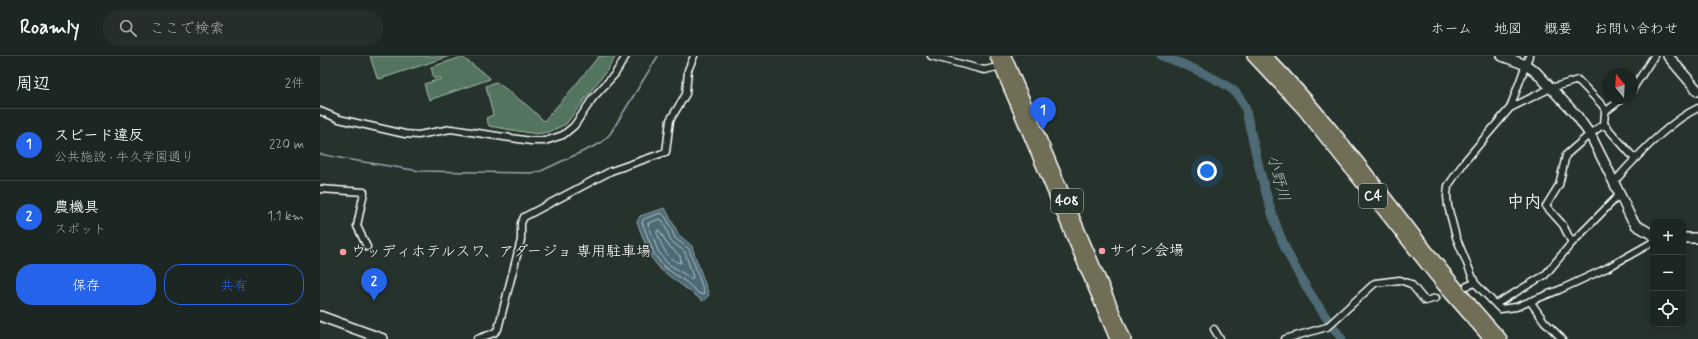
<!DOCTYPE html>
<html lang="ja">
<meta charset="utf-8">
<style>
:root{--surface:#1c2622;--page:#252e2a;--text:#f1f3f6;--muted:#a0a5a5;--line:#3a4340;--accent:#2563eb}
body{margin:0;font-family:Mynerve,"Klee One",sans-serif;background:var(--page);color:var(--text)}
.controls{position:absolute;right:12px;bottom:12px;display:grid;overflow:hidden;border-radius:8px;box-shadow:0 2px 6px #0003}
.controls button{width:36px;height:36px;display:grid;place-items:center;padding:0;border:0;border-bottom:1px solid var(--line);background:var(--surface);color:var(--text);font:20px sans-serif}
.compass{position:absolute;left:1282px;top:12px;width:36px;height:36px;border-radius:50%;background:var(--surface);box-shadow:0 2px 6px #0003;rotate:342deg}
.you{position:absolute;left:887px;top:115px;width:14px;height:14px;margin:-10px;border:3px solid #fff;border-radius:50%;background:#1a73e8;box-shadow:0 0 0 6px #1a73e833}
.badge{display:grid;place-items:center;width:26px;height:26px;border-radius:50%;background:var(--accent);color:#fff;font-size:13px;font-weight:700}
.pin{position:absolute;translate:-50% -33px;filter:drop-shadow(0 1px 2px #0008)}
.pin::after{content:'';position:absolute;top:21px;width:14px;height:12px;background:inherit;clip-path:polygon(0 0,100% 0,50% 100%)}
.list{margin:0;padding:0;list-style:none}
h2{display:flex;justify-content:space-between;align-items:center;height:52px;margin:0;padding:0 16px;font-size:17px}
h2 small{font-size:13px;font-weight:400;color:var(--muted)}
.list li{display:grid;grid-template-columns:26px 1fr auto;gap:12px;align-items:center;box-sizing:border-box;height:72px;padding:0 16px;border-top:1px solid var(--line)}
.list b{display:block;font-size:15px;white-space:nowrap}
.list p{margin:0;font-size:13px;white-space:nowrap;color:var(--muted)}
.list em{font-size:13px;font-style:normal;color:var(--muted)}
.actions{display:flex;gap:8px;padding:12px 16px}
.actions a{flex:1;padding:9px 0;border:1px solid var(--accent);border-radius:16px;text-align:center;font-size:14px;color:var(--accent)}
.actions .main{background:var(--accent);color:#fff}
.icon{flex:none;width:22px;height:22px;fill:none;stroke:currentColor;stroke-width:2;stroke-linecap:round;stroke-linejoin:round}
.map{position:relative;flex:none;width:1378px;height:283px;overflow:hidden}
header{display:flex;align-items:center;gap:24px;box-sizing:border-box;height:56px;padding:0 20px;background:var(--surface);border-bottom:1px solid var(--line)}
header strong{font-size:19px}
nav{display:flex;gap:22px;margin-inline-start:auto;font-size:14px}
.search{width:280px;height:36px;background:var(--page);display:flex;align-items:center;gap:10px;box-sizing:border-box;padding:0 14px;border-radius:16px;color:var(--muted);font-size:15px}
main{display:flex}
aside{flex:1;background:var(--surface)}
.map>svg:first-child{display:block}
.green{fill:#52745f;stroke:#a8baaf}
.water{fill:#4d6b74;stroke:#94a6ac}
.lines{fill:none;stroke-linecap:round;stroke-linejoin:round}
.shore{stroke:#b8c4c7;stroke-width:1}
.stream{stroke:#94a6ac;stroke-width:1.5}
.river{stroke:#4d6b74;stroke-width:9}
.street-tunnel{stroke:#3c4742;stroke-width:6;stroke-dasharray:6 3;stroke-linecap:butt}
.street-casing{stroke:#fff;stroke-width:9}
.secondary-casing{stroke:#fff;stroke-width:12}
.highway-casing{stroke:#fff;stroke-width:14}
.street{stroke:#26332d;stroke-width:6}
.secondary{stroke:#26332d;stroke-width:9}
.highway{stroke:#716e59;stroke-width:11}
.poi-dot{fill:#ff9aa2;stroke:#26332d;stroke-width:1.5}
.labels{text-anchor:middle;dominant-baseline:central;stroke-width:3;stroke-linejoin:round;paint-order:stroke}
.shield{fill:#26332d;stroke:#bec2c0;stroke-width:1}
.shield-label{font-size:14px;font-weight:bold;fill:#fff}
.poi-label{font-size:15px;fill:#fff;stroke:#26332d;text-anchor:start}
.water-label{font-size:16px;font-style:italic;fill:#afbcc0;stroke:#26332d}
.quarter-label{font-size:17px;font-weight:bold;fill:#fff;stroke:#26332d}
</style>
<header>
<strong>Roamly</strong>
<div class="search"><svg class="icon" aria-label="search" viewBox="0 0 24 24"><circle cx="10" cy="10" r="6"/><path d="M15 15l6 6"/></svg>ここで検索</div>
<nav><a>ホーム</a><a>地図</a><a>概要</a><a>お問い合わせ</a></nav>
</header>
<main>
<aside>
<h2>周辺<small>2件</small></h2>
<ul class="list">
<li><span class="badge">1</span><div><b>スピード違反</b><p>公共施設 · 牛久学園通り</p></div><em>220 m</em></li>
<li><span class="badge">2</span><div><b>農機具</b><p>スポット</p></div><em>1.1 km</em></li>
</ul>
<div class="actions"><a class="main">保存</a><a>共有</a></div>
</aside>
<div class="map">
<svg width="1378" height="283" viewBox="0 0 1378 283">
<rect width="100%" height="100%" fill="#26332d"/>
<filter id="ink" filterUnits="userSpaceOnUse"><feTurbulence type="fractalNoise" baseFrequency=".025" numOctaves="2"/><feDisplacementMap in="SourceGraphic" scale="8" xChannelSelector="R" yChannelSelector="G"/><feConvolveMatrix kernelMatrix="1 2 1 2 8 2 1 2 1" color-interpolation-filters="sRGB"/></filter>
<g filter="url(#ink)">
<path class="green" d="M50,0H130L60,23L57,22Z
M279,0H296L288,13L246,68L229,76L216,78L169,70L166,62L173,59L166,30L175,26L178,27L209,51L224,65L253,32Z
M142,1L169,21L170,23L109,44L104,28L121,23L120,21L114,23L111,11Z"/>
<path class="water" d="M345,152L359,179L372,190L373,194L389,239L383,245L341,214L330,200L317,166L320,160Z"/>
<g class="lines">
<path class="shore" d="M342,157L347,163L355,182L369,193L384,236L383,239L378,237L366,226L343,210L334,198L322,166L324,163Z
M340,163L343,165L351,185L365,196L373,221L372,223L347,207L338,195L328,168Z
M338,174L340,175L347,188L360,200L361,207C347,205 341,188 337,177Z"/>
<path class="stream" d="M0,98L25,103L100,115L211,117L221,115L281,87L290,78L338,0"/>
<path class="river" d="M841,0C858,5 901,24 914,35C919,40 922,45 925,51C936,97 945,145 964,189C979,223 1000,254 1022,283"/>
<path class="street-tunnel" d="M1116,242L1147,230"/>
<defs>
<path id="street" d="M611,0L660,13L665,14L681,10
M1209,0L1190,52L1145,105L1128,130L1127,140L1128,150L1136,181L1155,227L1180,253L1196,251L1239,234L1287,212L1333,186
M1312,34L1334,0
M1190,52L1231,32L1258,24L1282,49L1286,55
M0,55L19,63L85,78L98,79L131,73L211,85H225L243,79L254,70L273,42L295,18L306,0
M1284,68L1315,103
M1294,126C1315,102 1350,65 1378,52
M0,133L44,136L37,170L47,191
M1252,187L1243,169L1226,150L1239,129L1246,99L1270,78L1284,68L1285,56L1303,42
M1147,230L1155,227
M1210,245L1224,265L1242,283
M1176,248L1225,219L1250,189L1300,138
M894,273L900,283
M157,283L174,277L178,273L201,184V167L204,161L291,115L346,96L350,64L366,38L368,14L374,0
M965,283L1007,271L1055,227L1080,224L1091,228L1105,245L1116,242"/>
<path id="secondary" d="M1182,0L1206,9L1216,16L1257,60L1271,80L1287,112L1310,160L1316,169L1333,179
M1348,0L1378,35
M1363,182H1378
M0,260L63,283"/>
<path id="highway" d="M676,0L796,283
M685,0L805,283
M933,0L983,53L1123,229L1170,283
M946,0C1032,87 1098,193 1181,283"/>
</defs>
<use href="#street" class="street-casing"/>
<use href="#secondary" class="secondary-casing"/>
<use href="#highway" class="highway-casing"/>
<use href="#street" class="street"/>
<use href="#secondary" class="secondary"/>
<use href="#highway" class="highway"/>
</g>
</g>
<g class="poi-dot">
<circle cx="782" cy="195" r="4"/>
<circle cx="23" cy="196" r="4"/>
</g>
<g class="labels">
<g class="shield">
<rect x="1039" y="128" width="28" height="24" rx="3"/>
<rect x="731" y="133" width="32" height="24" rx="3"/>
</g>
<g class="shield-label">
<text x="1053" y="140">C4</text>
<text x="747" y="145">408</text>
</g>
<g class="poi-label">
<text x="790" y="195">サイン会場</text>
<text x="31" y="196">ウッディホテルスワ、アダージョ 専用駐車場</text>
</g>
<g class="water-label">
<text transform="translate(958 122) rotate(75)">小野川</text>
</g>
<g class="quarter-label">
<text x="1204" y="146">中内</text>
</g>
</g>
</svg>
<div class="controls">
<button>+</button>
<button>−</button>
<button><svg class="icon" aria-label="locate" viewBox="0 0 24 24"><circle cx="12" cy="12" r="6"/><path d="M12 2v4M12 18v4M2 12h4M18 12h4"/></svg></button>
</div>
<svg class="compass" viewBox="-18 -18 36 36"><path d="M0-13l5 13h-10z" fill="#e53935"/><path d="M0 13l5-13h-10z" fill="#a0a5a5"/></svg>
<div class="you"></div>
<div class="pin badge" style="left:723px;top:74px">1</div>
<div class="pin badge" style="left:54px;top:245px">2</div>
</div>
</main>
